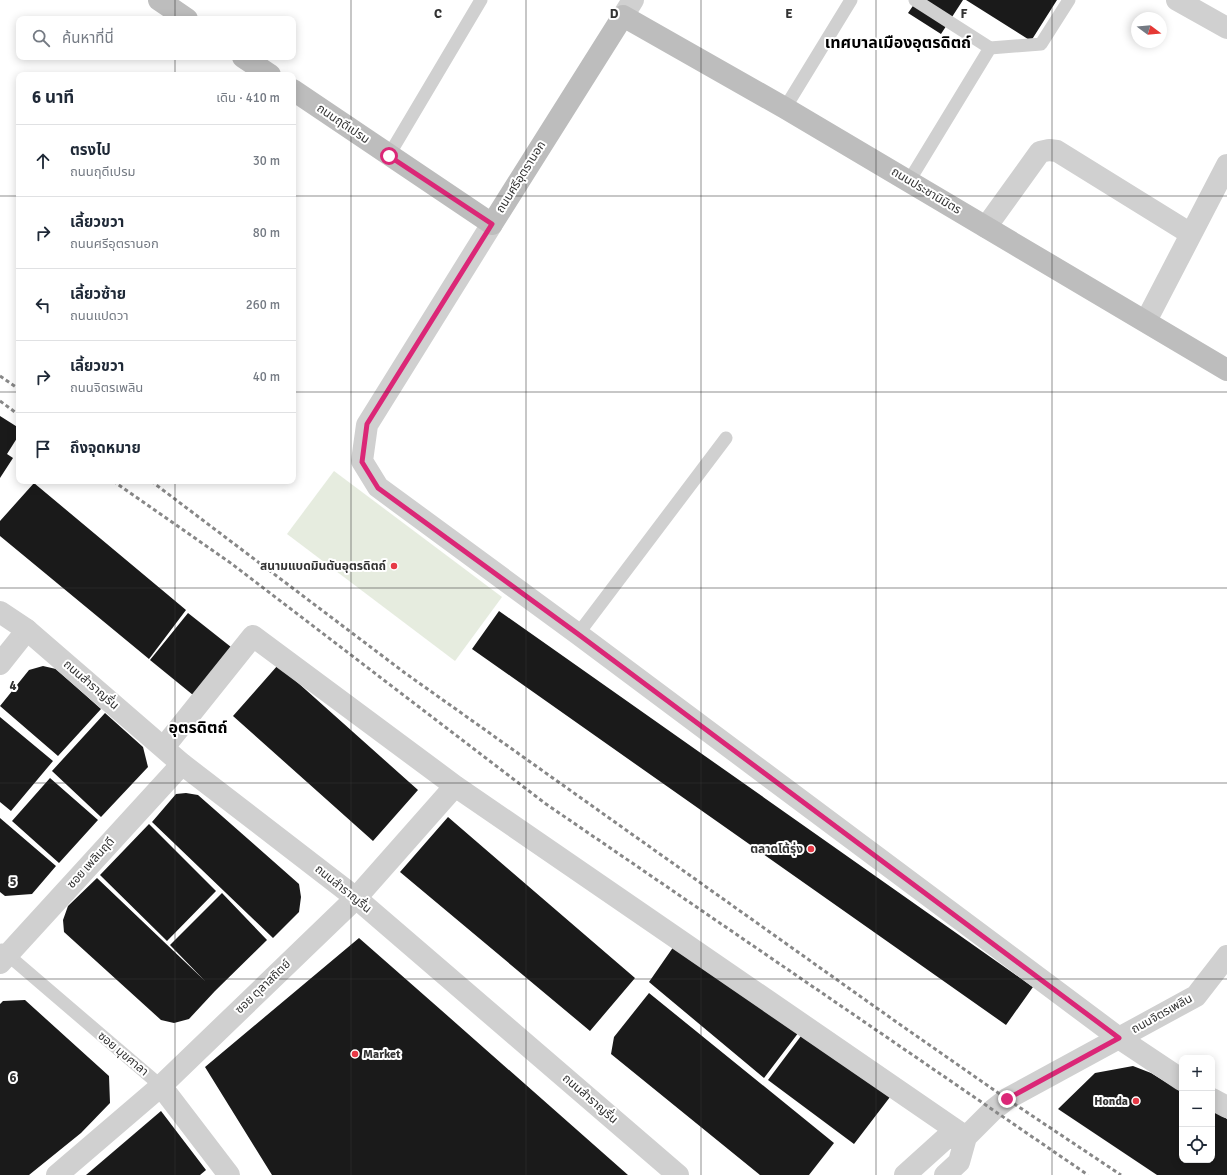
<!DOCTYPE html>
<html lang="th">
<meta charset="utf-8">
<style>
:root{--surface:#fff;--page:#f6f6f7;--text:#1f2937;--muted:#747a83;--line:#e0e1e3}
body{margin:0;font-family:Signika,"Noto Sans Thai",sans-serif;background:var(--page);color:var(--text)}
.controls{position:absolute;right:12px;bottom:12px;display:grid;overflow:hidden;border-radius:8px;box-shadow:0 2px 10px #0003}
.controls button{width:36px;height:36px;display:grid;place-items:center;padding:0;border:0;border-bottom:1px solid var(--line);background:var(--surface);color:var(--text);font:20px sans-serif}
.compass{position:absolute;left:1131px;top:12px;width:36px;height:36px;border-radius:50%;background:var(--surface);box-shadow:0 2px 10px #0003;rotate:106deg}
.stop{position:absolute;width:12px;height:12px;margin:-9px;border:3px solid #db2777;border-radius:50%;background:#fff}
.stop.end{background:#db2777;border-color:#fff;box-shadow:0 1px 4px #0008}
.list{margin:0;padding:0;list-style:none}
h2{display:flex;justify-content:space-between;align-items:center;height:52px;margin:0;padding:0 16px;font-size:17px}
h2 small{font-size:13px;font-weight:400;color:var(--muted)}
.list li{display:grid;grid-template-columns:26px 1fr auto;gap:12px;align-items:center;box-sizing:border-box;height:72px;padding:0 16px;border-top:1px solid var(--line)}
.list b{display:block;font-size:15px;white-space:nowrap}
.list p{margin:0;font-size:13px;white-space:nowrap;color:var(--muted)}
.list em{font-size:13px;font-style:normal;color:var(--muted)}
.icon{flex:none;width:22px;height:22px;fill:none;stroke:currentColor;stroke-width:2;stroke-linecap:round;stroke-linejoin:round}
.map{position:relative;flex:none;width:1227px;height:1175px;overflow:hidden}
.search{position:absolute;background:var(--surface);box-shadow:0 2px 10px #0003;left:16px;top:16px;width:280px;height:44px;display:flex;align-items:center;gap:10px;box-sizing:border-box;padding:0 14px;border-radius:8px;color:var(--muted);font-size:15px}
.panel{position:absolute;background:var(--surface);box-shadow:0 2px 10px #0003;left:16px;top:72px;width:280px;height:412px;border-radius:8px}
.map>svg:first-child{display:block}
.green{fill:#e6ecdf}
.building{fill:#1a1a1a}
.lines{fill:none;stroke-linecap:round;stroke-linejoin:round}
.service{stroke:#d0d0d0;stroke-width:13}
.minor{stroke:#d0d0d0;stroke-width:22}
.tertiary{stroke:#d0d0d0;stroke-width:22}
.secondary{stroke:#bdbdbd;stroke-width:22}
.rail{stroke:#888;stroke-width:3;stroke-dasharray:4 3;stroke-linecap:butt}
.route{stroke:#db2777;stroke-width:5}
.grid{fill:none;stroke:#333;stroke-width:1;stroke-opacity:0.55}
.poi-dot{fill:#e63946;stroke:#fff;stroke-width:1.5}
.labels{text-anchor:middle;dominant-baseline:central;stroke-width:4;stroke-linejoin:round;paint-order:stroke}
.street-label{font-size:12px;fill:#333;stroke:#fff}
.poi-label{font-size:12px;font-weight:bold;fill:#333;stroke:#fff;text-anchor:end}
.district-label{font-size:16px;font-weight:bold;fill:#000;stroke:#fff}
.grid-label{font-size:13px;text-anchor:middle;font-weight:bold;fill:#333;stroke:#fff;stroke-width:4;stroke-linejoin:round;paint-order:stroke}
</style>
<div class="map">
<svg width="1227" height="1175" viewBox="0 0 1227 1175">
<rect width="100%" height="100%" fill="#fff"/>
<path class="green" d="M334,471L502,597L455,661L287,534Z"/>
<path class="building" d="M917,0H963L941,34L908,13Z
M966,0H1057L1031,41Z
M0,416L19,428V435L7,454L13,458L0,478Z
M34,483L186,610L149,659L0,536V521Z
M499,611L1033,987L1006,1025L472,649Z
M188,613L231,647L193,695L150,660Z
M278,665L418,790L373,841L233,716Z
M43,666L56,669L101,709L58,756L0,706L29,670Z
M105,713L143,747L148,767L101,817L52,771Z
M0,717L53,761L11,811L0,802Z
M50,778L98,820L59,863L12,821Z
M186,793L198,795L299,884L301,897L299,912L273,938L152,822L176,794Z
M448,817L635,978L590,1031L400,872Z
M0,818L56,866L32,894L5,896L0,892Z
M149,824L216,891L167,941L100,875Z
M97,878L205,981L170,945L222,893L267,940L215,991L189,1019L174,1023L161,1020L64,932L63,920L68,906Z
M359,938L441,1010L628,1175H272L205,1067Z
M674,946L799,1032L764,1078L649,982Z
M649,993L834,1143L809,1175H760L611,1054L614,1037Z
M25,1000L109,1076L110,1103L81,1133L29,1175H0V1004L3,1001Z
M804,1032L890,1097L854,1144L768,1080Z
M1133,1066L1151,1073L1182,1092V1160H1212V1110L1227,1119V1175H1157L1058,1109L1095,1073Z
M161,1111L206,1170L200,1175H86Z"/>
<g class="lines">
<path class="service" d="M915,0L990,48
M785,108L851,0
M389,155L481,0
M909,181L990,48L1041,44L1069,0
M578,634L726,438
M2,950L161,1086"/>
<path class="minor" d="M1177,0L1227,28
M986,227L1040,152L1049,150L1057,151L1191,234
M1146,321L1227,165
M0,664L27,630
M164,747L253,636L455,786L966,1137
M0,963L182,764
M161,1086L229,1175
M57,1175L161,1086L356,898L455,786
M905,1175L946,1138L966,1137
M945,1175L959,1162L966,1137L993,1110L1007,1099L1196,996L1227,956"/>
<path class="tertiary" d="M623,16L633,0
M492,224L367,425L362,461L378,487L578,634L1119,1038L1182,1080
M0,612L27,630L182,764L356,898L678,1175
M1212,1099L1227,1107"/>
<path class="secondary" d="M159,0L187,19
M243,57L270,75
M293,90L492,224L623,16L785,108L1227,370"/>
<path class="rail" d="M0,376L19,389
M0,401L19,415
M113,481L232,564L546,804L1088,1175
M151,481L405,673L895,1021L1007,1099L1121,1175"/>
</g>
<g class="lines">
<path class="route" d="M389,156L492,224L367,424L362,462L378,488L578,634L1119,1038L1007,1099"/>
</g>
<path class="grid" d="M175,0V19M351,0V1175M526,0V1175M701,0V1175M876,0V1175M1052,0V1175M175,57V75M0,196H19M293,196H1227M0,392H19M293,392H1227M175,481V1175M0,588H1227M0,783H1227M0,979H1227"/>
<g class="poi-dot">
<circle cx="394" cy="566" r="4"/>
<circle cx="811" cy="849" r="4"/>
<circle cx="355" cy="1054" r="4"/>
<circle cx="1136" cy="1101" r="4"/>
</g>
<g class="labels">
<g class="street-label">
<text transform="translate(343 124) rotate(34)">ถนนฤดีเปรม</text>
<text transform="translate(521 177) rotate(-58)">ถนนศรีอุตรานอก</text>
<text transform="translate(926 191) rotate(31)">ถนนประชานิมิตร</text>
<text transform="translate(91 685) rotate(41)">ถนนสำราญรื่น</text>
<text transform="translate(91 863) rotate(-48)">ซอย เพลินฤดี</text>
<text transform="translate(343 889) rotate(39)">ถนนสำราญรื่น</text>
<text transform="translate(263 987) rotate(-44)">ซอย ตุลาสถิตย์</text>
<text transform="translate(1162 1014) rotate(-29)">ถนนจิตรเพลิน</text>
<text transform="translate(123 1054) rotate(40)">ซอย มุขศาลา</text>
<text transform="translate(590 1099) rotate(41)">ถนนสำราญรื่น</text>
</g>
<g class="poi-label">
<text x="386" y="566">สนามแบดมินตันอุตรดิตถ์</text>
<text x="803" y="849">ตลาดโต้รุ่ง</text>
<text x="363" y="1054" text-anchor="start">Market</text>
<text x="1128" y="1101">Honda</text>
</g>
<g class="district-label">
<text x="898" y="43">เทศบาลเมืองอุตรดิตถ์</text>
<text x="198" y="728">อุตรดิตถ์</text>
</g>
</g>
<g class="grid-label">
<text x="438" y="18">C</text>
<text x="614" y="18">D</text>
<text x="789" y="18">E</text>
<text x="964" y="18">F</text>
<text x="13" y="690">4</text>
<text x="13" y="886">5</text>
<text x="13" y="1082">6</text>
</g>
</svg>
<div class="controls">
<button>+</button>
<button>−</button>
<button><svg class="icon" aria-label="locate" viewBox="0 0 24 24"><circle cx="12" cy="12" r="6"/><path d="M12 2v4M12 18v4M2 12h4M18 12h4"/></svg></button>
</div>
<svg class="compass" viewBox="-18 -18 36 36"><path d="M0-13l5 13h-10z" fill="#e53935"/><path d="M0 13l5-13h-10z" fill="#747a83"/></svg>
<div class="stop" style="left:389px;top:156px"></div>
<div class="stop end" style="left:1007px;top:1099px"></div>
<div class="search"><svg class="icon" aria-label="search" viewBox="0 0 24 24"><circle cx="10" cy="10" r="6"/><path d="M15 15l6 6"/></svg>ค้นหาที่นี่</div>
<section class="panel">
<h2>6 นาที<small>เดิน · 410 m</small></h2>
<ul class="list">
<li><svg class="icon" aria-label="ahead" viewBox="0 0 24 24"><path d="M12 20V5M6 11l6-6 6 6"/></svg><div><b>ตรงไป</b><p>ถนนฤดีเปรม</p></div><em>30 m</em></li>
<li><svg class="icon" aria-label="right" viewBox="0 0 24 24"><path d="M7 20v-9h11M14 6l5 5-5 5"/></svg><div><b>เลี้ยวขวา</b><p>ถนนศรีอุตรานอก</p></div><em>80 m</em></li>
<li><svg class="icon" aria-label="left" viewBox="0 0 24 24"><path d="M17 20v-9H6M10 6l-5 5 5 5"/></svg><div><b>เลี้ยวซ้าย</b><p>ถนนแปดวา</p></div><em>260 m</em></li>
<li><svg class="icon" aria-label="right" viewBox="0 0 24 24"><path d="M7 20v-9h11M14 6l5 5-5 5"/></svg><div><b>เลี้ยวขวา</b><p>ถนนจิตรเพลิน</p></div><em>40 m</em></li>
<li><svg class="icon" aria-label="arrive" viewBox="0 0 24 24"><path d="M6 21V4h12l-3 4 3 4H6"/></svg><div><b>ถึงจุดหมาย</b></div></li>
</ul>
</section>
</div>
